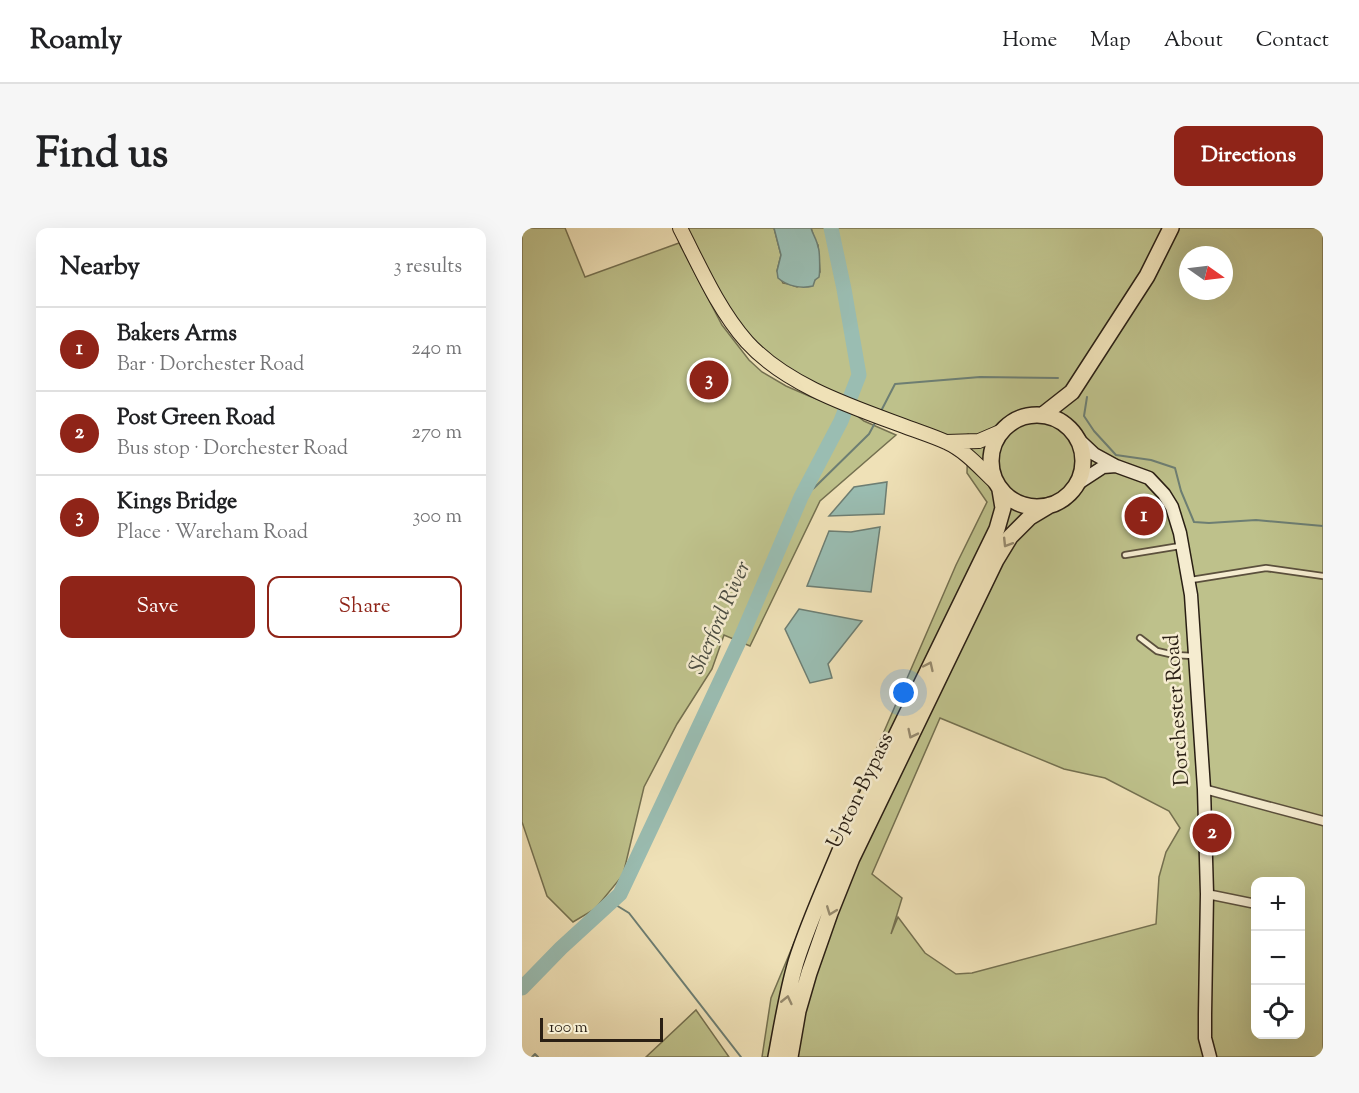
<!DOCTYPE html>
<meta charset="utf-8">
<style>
:root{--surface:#fff;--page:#f6f6f6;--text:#202124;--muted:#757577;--line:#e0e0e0;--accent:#8f2418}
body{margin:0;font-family:"Sorts Mill Goudy",serif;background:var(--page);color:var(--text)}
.controls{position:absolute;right:18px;bottom:18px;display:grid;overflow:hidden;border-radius:12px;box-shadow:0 6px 24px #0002}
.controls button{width:54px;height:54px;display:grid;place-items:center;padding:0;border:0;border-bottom:2px solid var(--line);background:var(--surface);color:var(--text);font:30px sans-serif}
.compass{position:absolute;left:657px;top:18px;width:54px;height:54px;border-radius:50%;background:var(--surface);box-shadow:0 6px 24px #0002;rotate:104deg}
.scale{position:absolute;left:18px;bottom:15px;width:123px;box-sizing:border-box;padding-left:6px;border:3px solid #2a1f14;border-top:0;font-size:16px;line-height:21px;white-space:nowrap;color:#2a1f14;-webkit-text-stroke:4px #f5ecd0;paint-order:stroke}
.you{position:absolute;left:382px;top:465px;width:21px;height:21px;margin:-15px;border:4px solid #fff;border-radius:50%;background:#1a73e8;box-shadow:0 0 0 9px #1a73e833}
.badge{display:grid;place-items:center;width:39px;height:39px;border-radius:50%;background:var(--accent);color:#fff;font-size:20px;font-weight:700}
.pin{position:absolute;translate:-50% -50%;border:3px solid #fff;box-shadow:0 2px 6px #0006}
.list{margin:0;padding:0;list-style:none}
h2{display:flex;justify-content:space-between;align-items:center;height:78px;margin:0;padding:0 24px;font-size:26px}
h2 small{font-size:20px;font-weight:400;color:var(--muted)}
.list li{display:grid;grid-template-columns:39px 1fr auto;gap:18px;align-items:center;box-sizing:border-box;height:84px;padding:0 24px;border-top:2px solid var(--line)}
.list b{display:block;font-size:22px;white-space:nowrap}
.list p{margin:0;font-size:20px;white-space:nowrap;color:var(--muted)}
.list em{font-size:20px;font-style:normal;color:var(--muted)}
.actions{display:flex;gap:12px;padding:18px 24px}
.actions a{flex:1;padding:14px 0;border:2px solid var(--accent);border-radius:12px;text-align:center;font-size:21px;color:var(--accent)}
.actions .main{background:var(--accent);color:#fff}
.icon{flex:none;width:33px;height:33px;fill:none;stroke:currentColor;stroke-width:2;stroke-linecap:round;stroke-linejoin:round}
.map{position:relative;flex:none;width:801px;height:829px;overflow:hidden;border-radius:12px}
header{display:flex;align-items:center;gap:36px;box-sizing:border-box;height:84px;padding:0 30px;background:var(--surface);border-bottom:2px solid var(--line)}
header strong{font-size:28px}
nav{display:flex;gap:33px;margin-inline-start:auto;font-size:21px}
.intro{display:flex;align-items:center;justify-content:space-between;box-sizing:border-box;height:144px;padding:0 36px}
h1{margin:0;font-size:42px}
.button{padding:15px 27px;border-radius:12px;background:var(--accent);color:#fff;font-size:21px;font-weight:700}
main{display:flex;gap:36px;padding:0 36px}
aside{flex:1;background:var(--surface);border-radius:12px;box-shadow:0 6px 24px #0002}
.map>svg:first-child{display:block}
.green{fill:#bec18b;stroke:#747050;stroke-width:1.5;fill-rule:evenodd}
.water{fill:#9abdb2;stroke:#6d7e73;stroke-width:1.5}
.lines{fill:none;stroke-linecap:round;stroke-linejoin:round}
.stream{stroke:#6d7e73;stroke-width:2}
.river{stroke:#9abdb2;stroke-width:15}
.lane-casing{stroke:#5b503d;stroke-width:8}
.street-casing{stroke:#5b503d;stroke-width:11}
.secondary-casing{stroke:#2a1f14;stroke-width:15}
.primary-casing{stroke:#2a1f14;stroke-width:16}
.highway-casing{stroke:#2a1f14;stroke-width:18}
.lane{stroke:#f5ecd0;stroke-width:4.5}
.street{stroke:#f5ecd0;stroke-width:8}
.secondary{stroke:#f5ecd0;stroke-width:12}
.primary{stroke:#efe1b7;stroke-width:14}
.highway{stroke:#efe1b7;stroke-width:15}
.oneway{stroke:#968a6e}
.labels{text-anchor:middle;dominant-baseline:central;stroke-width:5;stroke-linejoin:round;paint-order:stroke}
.street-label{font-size:21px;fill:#2a1f14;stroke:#f5ecd0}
.water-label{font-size:22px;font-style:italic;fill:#4c4e43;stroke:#f5ecd0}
</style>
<header>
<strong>Roamly</strong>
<nav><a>Home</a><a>Map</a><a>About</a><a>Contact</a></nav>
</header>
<div class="intro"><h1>Find us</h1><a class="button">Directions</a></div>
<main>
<aside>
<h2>Nearby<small>3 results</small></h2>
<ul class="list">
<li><span class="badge">1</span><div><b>Bakers Arms</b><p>Bar · Dorchester Road</p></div><em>240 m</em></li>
<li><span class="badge">2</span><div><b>Post Green Road</b><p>Bus stop · Dorchester Road</p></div><em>270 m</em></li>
<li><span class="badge">3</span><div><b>Kings Bridge</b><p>Place · Wareham Road</p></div><em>300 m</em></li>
</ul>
<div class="actions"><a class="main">Save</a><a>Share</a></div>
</aside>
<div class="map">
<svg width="801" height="829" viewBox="0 0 801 829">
<rect width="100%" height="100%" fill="#efe1b7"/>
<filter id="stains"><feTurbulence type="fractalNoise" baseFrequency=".00333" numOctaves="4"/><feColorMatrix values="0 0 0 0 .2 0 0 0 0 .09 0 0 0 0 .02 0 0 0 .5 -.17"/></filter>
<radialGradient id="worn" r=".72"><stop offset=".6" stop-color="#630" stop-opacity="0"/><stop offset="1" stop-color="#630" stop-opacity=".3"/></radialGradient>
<path class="green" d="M0,0H43L63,49L157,15L200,97L227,132L240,144L264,158L287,168L330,184L342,193L374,207L298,273L228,418L202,407L190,441L155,496L122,559L101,647L73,681L51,694L25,668L0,594Z
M163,0H252L259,27L255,43L261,55L267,56L275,59L293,52L298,44L296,17L293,13L289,0H801V829H240L249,770L313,617L434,337L465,274L445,245L446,206L436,210L424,208L297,159L268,143L231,114L206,83ZM666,27H702V63H666ZM418,490L542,541L583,550L647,583L658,600L644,624L637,649L634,696L450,745L434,746L403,725L376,689L369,706L380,670L350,646ZM734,654H778V806H734Z
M174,782L207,829H124Z"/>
<path class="water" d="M252,0H289C291,7 295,12 296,19C298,22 298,45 297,49L293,52L291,58C279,61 265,58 256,50L255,43L259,27Z
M365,254L362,286L307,288L332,259Z
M358,299L349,364L285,358L307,303L329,304Z
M277,381L340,393L306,436L310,450L288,455L263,401Z"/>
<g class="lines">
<path class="stream" d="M565,169L562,188L572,203L594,227L629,232L653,240L659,263L672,294L687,295L734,292L801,298
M358,185L373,156L458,149L536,150
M279,269L292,260L347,206L354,193
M89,674L107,685L219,829
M10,829L13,826L16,829"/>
<path class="river" d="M0,760L39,720L98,666L220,407L279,269L319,193L337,147L322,61L309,0"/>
<defs>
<path id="lane" d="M603,327L658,318
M669,352L744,340L801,348
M618,410L635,423L652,427L672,428"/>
<path id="street" d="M682,561L801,593
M685,666L734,676"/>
<path id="secondary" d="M556,211L572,226L594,238L627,250L642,266L650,279L658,305L669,367L682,561L685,666L683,786V810L688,829
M555,256L581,239L594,238"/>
<path id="primary" d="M158,0C178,39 196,81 225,114C266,159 334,180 390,201C401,205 413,209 424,214C444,223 458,240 473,254
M424,214L457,213L478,204"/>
<path id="highway" d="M522,186L550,164L625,48L649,0
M469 233a46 46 0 1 1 92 0a46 46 0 1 1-92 0Z
M254,829C260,797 265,765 274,734C286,696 303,659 318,623L475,301L481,280L478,262
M268,829L276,783L287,745L308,685L330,630L474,332L488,309L508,289L528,277"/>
</defs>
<use href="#lane" class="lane-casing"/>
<use href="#street" class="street-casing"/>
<use href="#secondary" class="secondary-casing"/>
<use href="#primary" class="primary-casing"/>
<use href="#highway" class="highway-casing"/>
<use href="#lane" class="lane"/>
<use href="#street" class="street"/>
<use href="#secondary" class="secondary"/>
<use href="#primary" class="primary"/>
<use href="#highway" class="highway"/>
</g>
<defs><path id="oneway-chevron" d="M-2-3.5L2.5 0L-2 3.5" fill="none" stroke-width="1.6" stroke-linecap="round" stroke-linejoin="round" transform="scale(1.5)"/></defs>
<g class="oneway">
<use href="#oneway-chevron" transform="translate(485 315) rotate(122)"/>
<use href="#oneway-chevron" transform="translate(407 438) rotate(-65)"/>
<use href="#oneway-chevron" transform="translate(390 506) rotate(116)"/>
<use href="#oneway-chevron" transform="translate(309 683) rotate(111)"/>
<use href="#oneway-chevron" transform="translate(265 772) rotate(-77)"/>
</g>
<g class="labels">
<g class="street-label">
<text transform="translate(656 482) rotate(-94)">Dorchester Road</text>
<text transform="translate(339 563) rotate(-64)">Upton Bypass</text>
</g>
<g class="water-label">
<text transform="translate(199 390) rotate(-66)">Sherford River</text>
</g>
</g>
<rect width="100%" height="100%" filter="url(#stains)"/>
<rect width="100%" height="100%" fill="url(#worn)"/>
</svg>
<div class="controls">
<button>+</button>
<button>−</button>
<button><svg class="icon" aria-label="locate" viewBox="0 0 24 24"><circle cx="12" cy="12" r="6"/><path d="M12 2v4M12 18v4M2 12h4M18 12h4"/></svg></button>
</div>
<svg class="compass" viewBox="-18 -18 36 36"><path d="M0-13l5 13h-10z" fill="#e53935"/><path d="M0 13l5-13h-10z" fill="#757577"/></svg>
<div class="scale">100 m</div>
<div class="you"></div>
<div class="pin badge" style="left:622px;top:288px">1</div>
<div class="pin badge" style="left:690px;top:605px">2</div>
<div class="pin badge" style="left:187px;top:152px">3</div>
</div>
</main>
